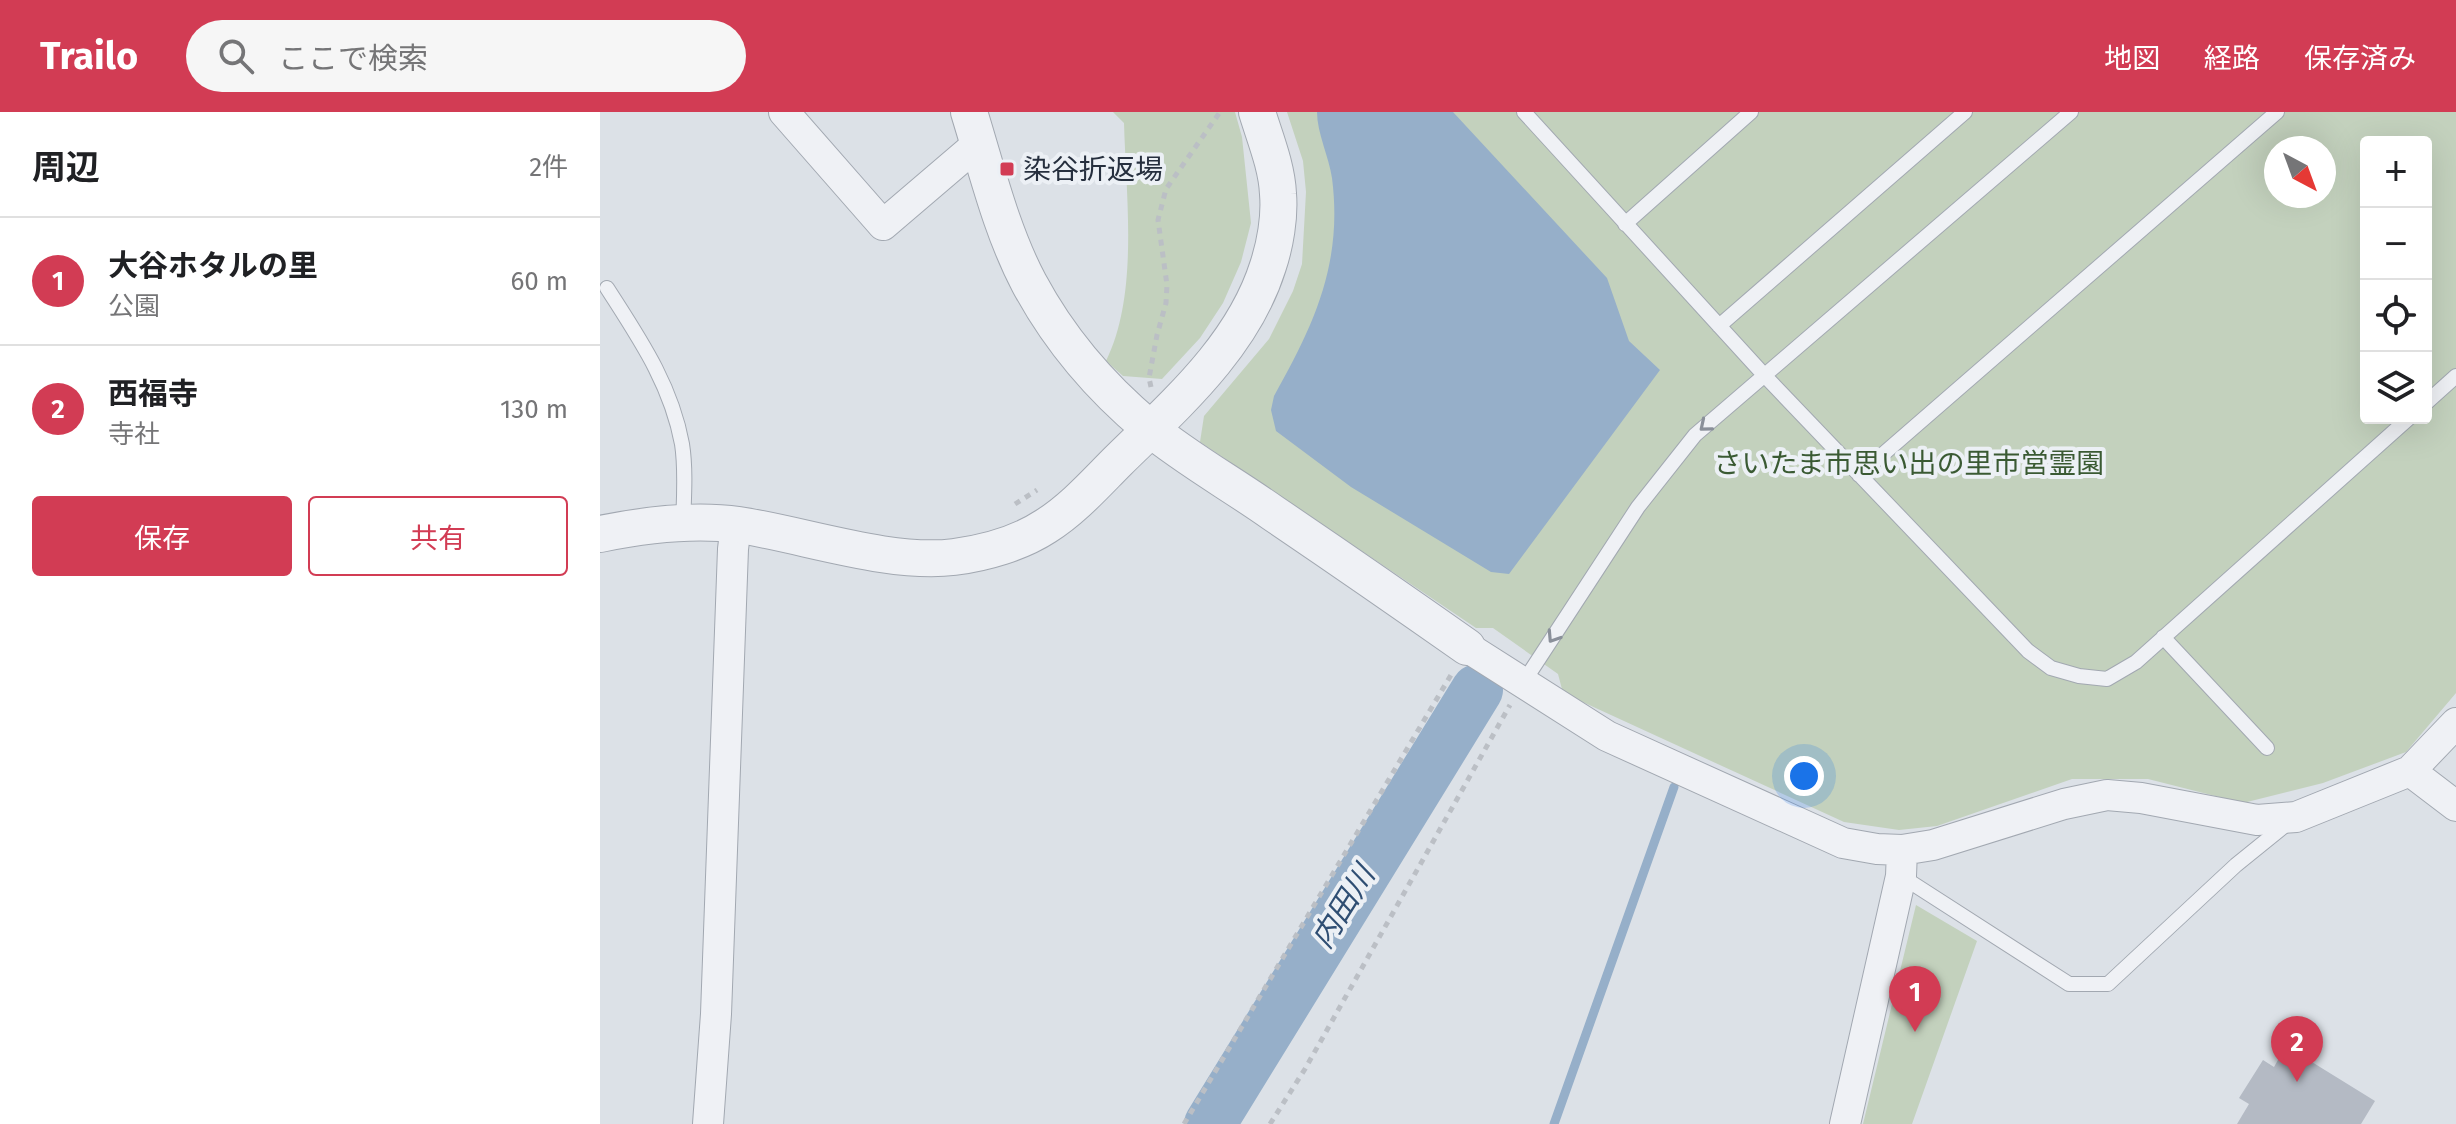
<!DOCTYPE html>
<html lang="ja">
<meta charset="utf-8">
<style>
:root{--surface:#fff;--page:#f6f6f6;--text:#202124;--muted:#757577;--line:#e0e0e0;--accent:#d23c54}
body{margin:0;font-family:"Fira Sans","Noto Sans JP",sans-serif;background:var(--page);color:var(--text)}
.controls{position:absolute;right:24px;top:24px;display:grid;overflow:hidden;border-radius:8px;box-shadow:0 8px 32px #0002}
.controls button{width:72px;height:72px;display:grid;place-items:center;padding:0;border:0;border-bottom:2px solid var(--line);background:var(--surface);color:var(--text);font:40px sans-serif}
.compass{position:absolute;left:1664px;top:24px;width:72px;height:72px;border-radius:50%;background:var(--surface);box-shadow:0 8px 32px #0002;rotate:139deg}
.you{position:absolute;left:1204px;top:664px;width:28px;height:28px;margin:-20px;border:6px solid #fff;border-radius:50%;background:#1a73e8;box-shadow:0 0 0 12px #1a73e833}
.badge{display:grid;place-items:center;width:52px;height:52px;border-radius:50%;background:var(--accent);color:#fff;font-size:26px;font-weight:700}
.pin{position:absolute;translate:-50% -66px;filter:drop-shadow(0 2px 4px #0008)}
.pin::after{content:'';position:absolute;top:42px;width:28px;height:24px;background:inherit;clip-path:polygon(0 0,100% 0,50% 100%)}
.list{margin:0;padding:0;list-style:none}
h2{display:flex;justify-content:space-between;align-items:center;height:104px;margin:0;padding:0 32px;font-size:34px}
h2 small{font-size:26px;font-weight:400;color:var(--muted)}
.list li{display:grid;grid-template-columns:52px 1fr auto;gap:24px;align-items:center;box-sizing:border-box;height:128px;padding:0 32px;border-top:2px solid var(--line)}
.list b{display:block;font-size:30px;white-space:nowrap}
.list p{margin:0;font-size:26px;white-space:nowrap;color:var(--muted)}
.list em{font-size:26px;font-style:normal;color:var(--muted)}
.actions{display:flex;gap:16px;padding:24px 32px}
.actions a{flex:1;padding:18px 0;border:2px solid var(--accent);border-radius:8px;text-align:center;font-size:28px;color:var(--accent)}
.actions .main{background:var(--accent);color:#fff}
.icon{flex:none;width:44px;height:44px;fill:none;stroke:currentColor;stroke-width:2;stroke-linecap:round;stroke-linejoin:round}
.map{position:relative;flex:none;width:1856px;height:1012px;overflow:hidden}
header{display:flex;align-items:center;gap:48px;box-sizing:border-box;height:112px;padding:0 40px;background:var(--accent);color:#fff}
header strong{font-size:38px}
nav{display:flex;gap:44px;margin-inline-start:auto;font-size:28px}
.search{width:560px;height:72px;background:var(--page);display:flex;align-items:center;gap:20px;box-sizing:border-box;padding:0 28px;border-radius:44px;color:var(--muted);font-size:30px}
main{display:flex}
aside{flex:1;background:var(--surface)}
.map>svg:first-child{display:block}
.green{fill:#c3d1bd;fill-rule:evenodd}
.water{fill:#96afc9}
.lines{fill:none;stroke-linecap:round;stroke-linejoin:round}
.stream{stroke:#96afc9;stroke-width:9}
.river{stroke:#96afc9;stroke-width:52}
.building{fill:#b4bac4}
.service-casing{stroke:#a2a8b1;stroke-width:16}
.minor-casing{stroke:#a2a8b1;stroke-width:32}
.tertiary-casing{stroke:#a2a8b1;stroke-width:38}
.path{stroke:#bbbfc5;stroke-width:5;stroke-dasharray:6 6;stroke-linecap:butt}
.service{stroke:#eff1f5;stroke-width:14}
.minor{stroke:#eff1f5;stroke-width:30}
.tertiary{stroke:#eff1f5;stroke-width:36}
.oneway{stroke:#8a909a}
.poi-dot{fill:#d23c54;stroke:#ecf0f5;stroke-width:3}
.labels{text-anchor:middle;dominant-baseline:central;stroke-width:8;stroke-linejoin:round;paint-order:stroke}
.poi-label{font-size:28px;fill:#262f3e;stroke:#ecf0f5;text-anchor:start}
.park-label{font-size:28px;fill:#3a5a33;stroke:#ecf0f5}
.water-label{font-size:30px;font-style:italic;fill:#2f4e73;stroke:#ecf0f5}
</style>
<header>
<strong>Trailo</strong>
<div class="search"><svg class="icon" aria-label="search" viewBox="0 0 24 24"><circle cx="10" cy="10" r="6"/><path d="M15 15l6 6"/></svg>ここで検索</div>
<nav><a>地図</a><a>経路</a><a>保存済み</a></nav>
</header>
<main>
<aside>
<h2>周辺<small>2件</small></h2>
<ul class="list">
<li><span class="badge">1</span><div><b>大谷ホタルの里</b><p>公園</p></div><em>60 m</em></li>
<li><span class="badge">2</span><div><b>西福寺</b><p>寺社</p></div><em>130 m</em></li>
</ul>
<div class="actions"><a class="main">保存</a><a>共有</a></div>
</aside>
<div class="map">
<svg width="1856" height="1012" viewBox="0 0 1856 1012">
<rect width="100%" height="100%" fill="#dce1e7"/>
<path class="green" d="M513,0H635L642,25L651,111L641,150L623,191L600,226L562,267L523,264L506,249C539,182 526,85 524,11Z
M687,0H1856V581L1806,640L1723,671L1643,691L1548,667H1472L1337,714L1299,718L1244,710L963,581L958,562L893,516H876L600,330L604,304L669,227L693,179L702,152L706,80L703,49ZM1766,30H1826V306H1766ZM1676,36H1724V84H1676Z
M1316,793L1377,829L1312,1012H1263Z"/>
<path class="water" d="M717,0H853L1007,166L1029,229L1060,258L909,462L891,460L751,375L676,319L671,298L674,284C714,213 743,151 732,66C729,45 717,21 717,0Z"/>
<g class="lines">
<path class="stream" d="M954,1012L1074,675"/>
<path class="river" d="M610,1012L877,578"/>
</g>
<path class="building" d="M1686,934L1775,989L1761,1012H1637L1649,992L1639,986L1663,948L1674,955Z"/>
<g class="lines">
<defs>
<path id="service" d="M924,0L1165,264L1428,539L1451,556L1479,564L1507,567L1536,550L1809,306
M1025,112L1151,0
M7,176C39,226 71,272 82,332C86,357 84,386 83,412
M1119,214L1365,0
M1826,291L1856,264
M1259,363L1677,0
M1563,525L1667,636
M923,571L1038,395L1095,323L1471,0
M1301,764L1469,872H1508L1636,753L1688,711"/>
<path id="minor" d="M184,0L283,113L379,31
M867,535L1007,624L1243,731L1277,737L1302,738L1333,733L1464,692L1507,683L1541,686L1657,708L1696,705L1810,659L1856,611
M1810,659L1856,694
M108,1012L116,902L133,437L136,413
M1245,1012L1301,764L1302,738"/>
<path id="tertiary" d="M369,0C387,58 401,118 429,171C459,227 500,275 548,315C587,347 632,372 673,401C738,445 803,490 867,535
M0,422C44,413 94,407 139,413C204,423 290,453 354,445C385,441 420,431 446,414C473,397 495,372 518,349C576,292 643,234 668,154C675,133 680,105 678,82C677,55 665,26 657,0"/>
</defs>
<use href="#service" class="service-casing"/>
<use href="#minor" class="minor-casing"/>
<use href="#tertiary" class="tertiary-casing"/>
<path class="path" d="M551,275L549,266L557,223L566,191L567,173L558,108L566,77L620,0
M415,392L437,378
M584,1012L851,563
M670,1012L705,957L910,593"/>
<use href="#service" class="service"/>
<use href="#minor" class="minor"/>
<use href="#tertiary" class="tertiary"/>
</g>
<defs><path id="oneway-chevron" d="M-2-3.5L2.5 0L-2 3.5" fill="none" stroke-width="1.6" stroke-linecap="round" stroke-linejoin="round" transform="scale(2)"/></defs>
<g class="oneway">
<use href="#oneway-chevron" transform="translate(1105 314) rotate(140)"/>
<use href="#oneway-chevron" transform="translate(953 525) rotate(123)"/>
</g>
<rect class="poi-dot" x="399" y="49" width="16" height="16" rx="4"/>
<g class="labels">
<g class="poi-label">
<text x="423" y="57">染谷折返場</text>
</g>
<g class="park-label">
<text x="1309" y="351">さいたま市思い出の里市営霊園</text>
</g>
<g class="water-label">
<text transform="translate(743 795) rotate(-58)">内田川</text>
</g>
</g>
</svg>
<div class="controls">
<button>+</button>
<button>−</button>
<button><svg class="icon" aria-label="locate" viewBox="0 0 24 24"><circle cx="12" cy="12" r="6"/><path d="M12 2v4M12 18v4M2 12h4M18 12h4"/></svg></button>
<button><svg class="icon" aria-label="layers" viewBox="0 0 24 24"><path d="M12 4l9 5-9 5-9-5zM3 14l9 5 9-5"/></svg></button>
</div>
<svg class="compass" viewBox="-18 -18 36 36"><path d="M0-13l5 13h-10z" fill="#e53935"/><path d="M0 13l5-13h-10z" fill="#757577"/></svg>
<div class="you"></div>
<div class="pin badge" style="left:1315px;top:920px">1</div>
<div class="pin badge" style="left:1697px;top:970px">2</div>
</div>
</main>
